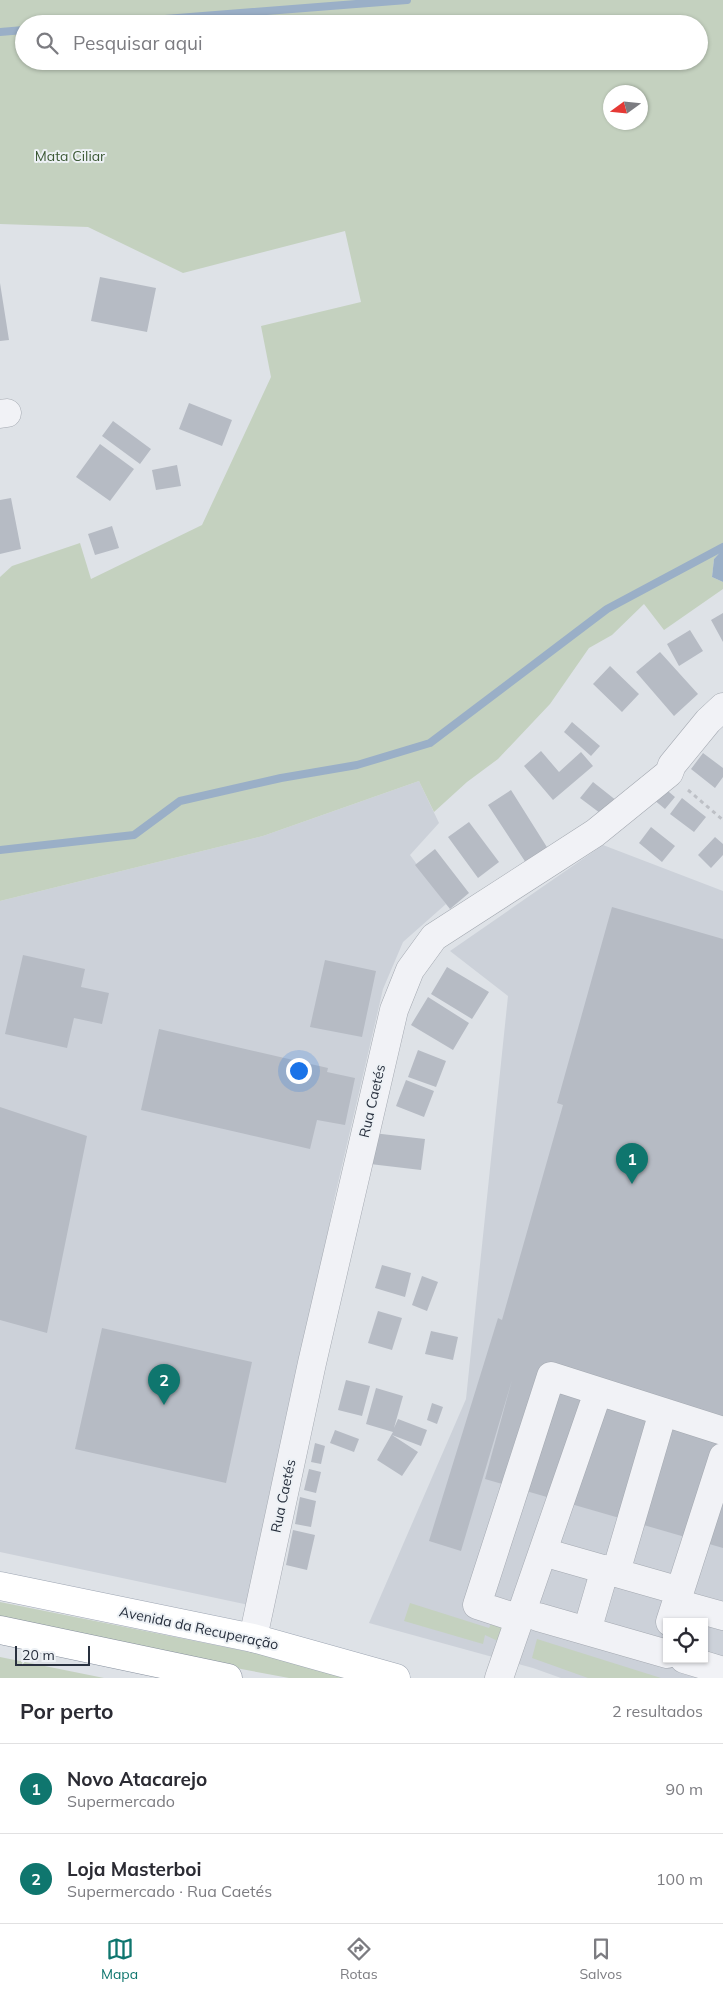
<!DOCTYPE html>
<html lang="pt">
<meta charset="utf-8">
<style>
:root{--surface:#fff;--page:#f2f2f3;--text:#2b2b33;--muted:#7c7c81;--line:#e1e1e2;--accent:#0f766e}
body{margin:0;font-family:Mulish,sans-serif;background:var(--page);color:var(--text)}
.controls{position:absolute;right:15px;bottom:15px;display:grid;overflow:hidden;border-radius:0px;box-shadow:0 1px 4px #0004}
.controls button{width:45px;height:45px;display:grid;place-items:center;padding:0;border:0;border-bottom:1px solid var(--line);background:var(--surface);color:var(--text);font:25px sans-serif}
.compass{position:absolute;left:603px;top:85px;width:45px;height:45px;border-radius:50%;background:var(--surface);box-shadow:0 1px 4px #0004;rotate:255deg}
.scale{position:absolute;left:15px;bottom:12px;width:75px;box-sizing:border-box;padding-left:5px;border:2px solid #28303e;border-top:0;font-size:14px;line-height:18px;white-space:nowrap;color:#28303e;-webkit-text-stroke:4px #edf1f5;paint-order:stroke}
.you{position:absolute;left:298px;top:1070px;width:18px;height:18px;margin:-12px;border:4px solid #fff;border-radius:50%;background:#1a73e8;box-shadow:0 0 0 8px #1a73e833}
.badge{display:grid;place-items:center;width:32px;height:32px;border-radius:50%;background:var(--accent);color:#fff;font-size:16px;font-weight:700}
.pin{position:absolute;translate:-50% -41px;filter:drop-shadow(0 1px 2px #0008)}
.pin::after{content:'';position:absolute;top:26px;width:18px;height:15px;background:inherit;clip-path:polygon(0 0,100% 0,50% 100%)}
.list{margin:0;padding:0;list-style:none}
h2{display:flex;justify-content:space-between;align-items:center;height:65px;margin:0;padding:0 20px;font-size:21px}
h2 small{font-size:16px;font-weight:400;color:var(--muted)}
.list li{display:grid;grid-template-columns:32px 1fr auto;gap:15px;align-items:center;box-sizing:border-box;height:90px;padding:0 20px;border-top:1px solid var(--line)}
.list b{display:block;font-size:19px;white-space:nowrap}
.list p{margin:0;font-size:16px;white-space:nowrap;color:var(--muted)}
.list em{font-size:16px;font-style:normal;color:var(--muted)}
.icon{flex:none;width:28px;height:28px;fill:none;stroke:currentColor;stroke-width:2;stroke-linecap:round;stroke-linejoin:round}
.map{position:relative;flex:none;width:723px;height:1678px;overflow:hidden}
.search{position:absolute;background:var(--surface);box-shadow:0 1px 4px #0004;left:15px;right:15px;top:15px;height:55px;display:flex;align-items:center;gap:12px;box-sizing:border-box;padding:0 18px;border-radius:28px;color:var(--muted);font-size:19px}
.sheet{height:245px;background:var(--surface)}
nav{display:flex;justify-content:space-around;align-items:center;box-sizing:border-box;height:70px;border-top:1px solid var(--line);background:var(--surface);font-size:14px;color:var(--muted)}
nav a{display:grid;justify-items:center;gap:2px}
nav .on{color:var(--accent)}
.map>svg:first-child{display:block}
.built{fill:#ccd1d9;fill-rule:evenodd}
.green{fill:#c4d1bf;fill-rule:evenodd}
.water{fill:#9aafc7}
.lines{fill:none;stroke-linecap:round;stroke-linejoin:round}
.stream{stroke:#9aafc7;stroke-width:8}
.building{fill:#b6bbc4}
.minor-casing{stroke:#a4a9b1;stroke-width:29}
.major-casing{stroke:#9ea6b3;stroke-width:29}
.highway-casing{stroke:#868f9d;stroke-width:29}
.path{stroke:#bdc0c6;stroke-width:3;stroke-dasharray:4 4;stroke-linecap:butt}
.minor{stroke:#f1f2f6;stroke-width:28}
.major{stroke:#fff;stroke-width:28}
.highway{stroke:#fff;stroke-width:28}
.labels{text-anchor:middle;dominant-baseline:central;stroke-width:4;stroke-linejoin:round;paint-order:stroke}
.park-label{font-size:14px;fill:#3c5935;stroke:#edf1f5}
.street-label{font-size:14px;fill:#28303e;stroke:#edf1f5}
</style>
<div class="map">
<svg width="723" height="1678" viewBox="0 0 723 1678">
<rect width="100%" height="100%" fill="#dee2e7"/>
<path class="built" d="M419,781L439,823L410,855L446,904L403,942L383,989L334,1200L258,1607L0,1552V901L263,836Z
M603,845L723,891V1678H561L533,1668L369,1623L466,1399L508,996L450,951ZM667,1622H704V1659H667Z"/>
<path class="green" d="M0,0H723V549L714,559L712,577L723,582V589L664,630L644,604L612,635L589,648L550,704L498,759L467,782L434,812L419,781L263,836L0,901V577L12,566L80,543L91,579L202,525L271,377L261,326L361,302L345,231L183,273L88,227L0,224ZM24,24H699V61H24ZM610,92H640V122H610Z
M0,1602L280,1658L359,1678H289L133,1649L0,1621Z
M410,1603L489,1628L494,1618L504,1629L500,1642L485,1635L483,1644L404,1621Z
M537,1639L661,1678H588L532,1658Z
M0,1657L104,1678H0Z"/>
<path class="water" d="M723,549V582L712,577L714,559Z"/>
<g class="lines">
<path class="stream" d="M102,24L407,0
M0,32L24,30
M0,850L134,835L180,801L281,778L357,765L430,743L607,609L723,547"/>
</g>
<path class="building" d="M100,277L156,288L147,332L91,321Z
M0,283L9,340L0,341Z
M189,403L232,420L222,446L179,429Z
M113,421L151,449L140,464L102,436Z
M100,444L134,469L110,501L76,477Z
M177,465L181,486L156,490L152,470Z
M11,498L21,549L0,554V500Z
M112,526L119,548L95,555L88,534Z
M723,613V642L711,620Z
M690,630L703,651L679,666L667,644Z
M660,652L698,694L674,716L636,672Z
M610,666L639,694L622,712L593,684Z
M572,722L600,746L591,756L564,732Z
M541,751L559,772L581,752L593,766L553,800L524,766Z
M703,753L723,768V777L715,788L691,769Z
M593,782L617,801L604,816L580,798Z
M663,787L675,797L665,809L653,799Z
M511,790L550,852L528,866L488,805Z
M682,798L706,817L694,832L670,814Z
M469,822L499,862L478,878L448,837Z
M651,827L675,846L662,862L639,843Z
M715,837L723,844V855L711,868L698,855Z
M435,849L469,893L450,909L415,865Z
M612,907L723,939V1548L485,1479L512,1380L461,1551L429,1541L498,1318L502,1320L563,1105L557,1103Z
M23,955L85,969L81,987L109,993L102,1024L74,1018L67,1048L5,1034Z
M325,960L376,971L362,1037L310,1027Z
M447,967L489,992L472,1019L431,994Z
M428,997L469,1023L453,1050L411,1025Z
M159,1029L328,1068L327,1072L355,1078L345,1125L317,1120L310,1149L141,1110Z
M418,1050L446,1061L436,1087L408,1077Z
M406,1080L434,1091L424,1117L396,1106Z
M0,1107L87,1136L47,1333L0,1320Z
M373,1133L425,1139L421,1170L370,1164Z
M382,1265L411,1273L405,1297L375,1288Z
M422,1276L438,1282L427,1311L412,1305Z
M378,1311L402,1318L392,1350L368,1343Z
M102,1328L252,1362L226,1483L75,1449Z
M431,1331L458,1337L453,1360L425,1354Z
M346,1380L370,1386L362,1416L338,1410Z
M376,1388L403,1396L394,1428L398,1419L427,1430L421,1446L392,1435L418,1452L402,1476L377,1460L393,1432L366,1424Z
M432,1403L443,1407L437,1424L427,1420Z
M335,1430L359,1439L354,1452L330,1443Z
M315,1443L325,1446L321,1464L311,1462Z
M309,1469L321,1472L316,1493L304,1490Z
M300,1497L316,1501L311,1527L295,1524Z
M293,1530L315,1535L307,1570L286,1565Z"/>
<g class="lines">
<defs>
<path id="minor" d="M0,414L7,413
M557,1556L680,1591
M616,1572L663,1412
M676,1603L723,1616
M538,1617L667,1654
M520,1619L477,1605L551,1376L723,1431
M670,1622L723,1457
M587,1631L605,1569
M253,1638L312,1363L394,1010L410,970L434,937L595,833L669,773L672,765L708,721L723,707
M684,1659L723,1671
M499,1678L598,1392"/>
<path id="major" d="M0,1586L253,1638L396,1678"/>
<path id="highway" d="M0,1630L228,1678"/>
</defs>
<use href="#minor" class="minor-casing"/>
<use href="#major" class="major-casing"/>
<use href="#highway" class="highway-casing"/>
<path class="path" d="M688,790L723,820"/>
<use href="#minor" class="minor"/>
<use href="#major" class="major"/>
<use href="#highway" class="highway"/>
</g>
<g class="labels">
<g class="park-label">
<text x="70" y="156">Mata Ciliar</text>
</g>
<g class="street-label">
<text transform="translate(372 1101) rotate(-77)">Rua Caetés</text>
<text transform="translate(283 1496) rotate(-78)">Rua Caetés</text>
<text transform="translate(199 1628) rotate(12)">Avenida da Recuperação</text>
</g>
</g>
</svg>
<div class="controls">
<button><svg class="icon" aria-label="locate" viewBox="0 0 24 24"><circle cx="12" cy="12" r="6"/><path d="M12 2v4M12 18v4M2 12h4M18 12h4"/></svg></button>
</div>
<svg class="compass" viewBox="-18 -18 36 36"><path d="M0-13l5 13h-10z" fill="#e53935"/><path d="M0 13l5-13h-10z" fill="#7c7c81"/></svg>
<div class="scale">20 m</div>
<div class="you"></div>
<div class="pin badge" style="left:632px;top:1184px">1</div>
<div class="pin badge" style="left:164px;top:1405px">2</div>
<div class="search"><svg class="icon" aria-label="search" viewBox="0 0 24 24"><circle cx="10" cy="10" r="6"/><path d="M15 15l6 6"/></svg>Pesquisar aqui</div>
</div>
<section class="sheet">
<h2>Por perto<small>2 resultados</small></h2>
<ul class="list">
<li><span class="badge">1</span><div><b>Novo Atacarejo</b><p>Supermercado</p></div><em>90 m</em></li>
<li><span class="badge">2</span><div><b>Loja Masterboi</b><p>Supermercado · Rua Caetés</p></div><em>100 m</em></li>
</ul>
</section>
<nav>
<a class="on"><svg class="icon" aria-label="map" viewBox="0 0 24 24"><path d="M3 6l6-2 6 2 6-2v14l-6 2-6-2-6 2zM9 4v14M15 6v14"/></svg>Mapa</a>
<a><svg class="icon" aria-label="directions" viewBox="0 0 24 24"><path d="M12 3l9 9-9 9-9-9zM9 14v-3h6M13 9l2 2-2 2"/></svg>Rotas</a>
<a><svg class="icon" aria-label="saved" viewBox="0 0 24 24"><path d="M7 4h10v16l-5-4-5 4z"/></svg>Salvos</a>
</nav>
